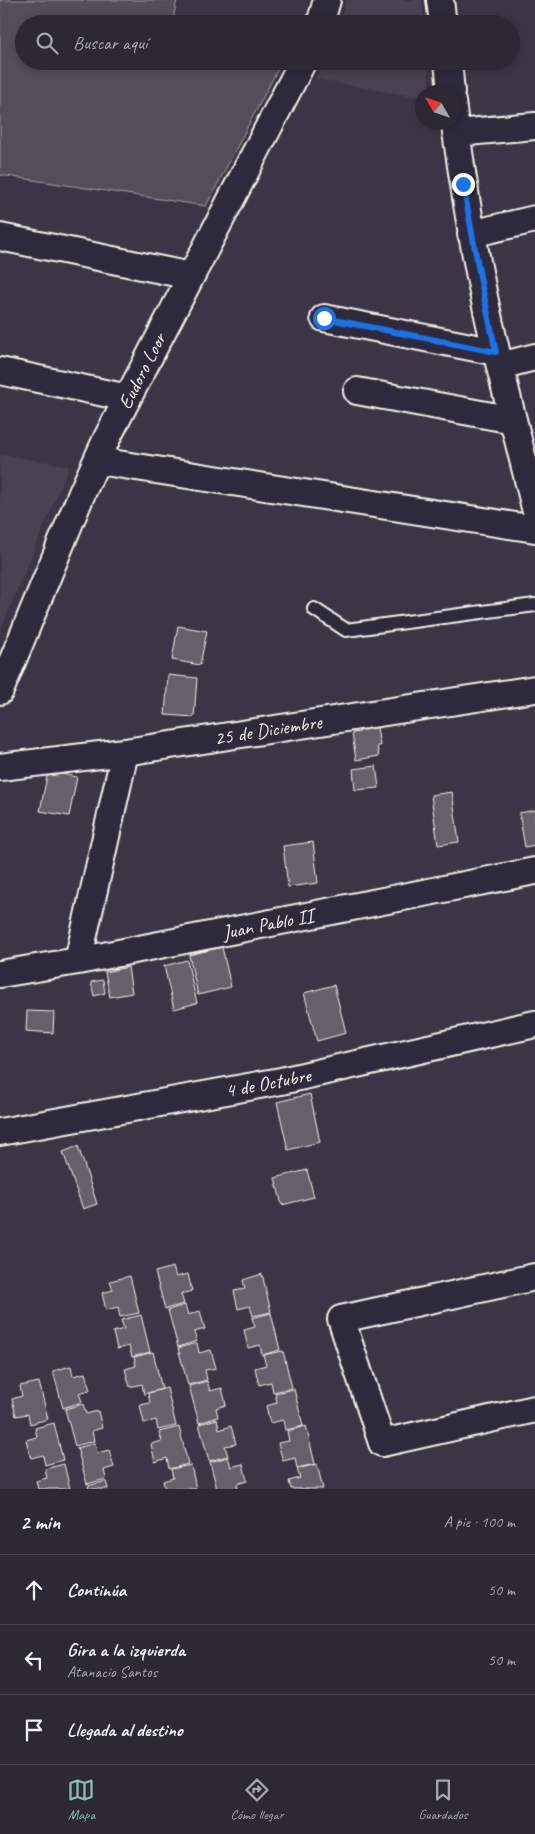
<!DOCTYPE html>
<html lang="es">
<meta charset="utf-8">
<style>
:root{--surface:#2c2835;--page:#34303d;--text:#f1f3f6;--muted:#a6a6ad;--line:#484450;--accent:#8bbbb9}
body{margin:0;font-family:Caveat,sans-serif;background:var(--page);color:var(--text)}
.compass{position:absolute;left:415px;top:85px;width:45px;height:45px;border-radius:50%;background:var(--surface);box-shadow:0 2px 8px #0003;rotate:309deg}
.stop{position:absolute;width:15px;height:15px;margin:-11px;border:4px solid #1a73e8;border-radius:50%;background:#fff}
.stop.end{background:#1a73e8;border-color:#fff;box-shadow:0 1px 5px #0008}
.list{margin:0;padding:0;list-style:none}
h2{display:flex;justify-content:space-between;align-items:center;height:65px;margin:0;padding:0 20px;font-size:21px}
h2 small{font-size:16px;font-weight:400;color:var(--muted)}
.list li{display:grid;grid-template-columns:32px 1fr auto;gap:15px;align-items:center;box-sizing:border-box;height:70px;padding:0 20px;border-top:1px solid var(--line)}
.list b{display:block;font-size:19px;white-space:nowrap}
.list p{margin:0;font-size:16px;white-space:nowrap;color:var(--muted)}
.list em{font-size:16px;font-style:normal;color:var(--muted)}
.icon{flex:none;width:28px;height:28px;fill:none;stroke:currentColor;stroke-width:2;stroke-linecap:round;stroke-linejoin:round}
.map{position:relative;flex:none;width:535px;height:1489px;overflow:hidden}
.search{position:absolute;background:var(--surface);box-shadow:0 2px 8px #0003;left:15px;right:15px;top:15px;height:55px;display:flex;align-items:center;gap:12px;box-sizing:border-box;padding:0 18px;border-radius:28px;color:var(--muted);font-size:19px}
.sheet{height:275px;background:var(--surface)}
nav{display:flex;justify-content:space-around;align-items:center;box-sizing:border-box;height:70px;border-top:1px solid var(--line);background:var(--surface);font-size:14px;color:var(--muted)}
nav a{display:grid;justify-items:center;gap:2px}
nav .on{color:var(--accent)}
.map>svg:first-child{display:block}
.built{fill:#484352}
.green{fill:#534e5c;stroke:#a4a0a2}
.building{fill:#65616c;stroke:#f4f1e8}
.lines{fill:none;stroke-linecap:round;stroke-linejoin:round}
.service-casing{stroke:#f4f1e8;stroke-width:16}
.minor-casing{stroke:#f4f1e8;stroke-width:30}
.service{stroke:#2f2a3d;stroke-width:12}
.minor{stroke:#2f2a3d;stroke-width:26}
.route{stroke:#1a73e8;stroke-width:6}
.labels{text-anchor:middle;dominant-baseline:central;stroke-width:4;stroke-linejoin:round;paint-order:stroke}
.street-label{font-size:20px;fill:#f4f1e8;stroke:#2f2a3d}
</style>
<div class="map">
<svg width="535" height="1489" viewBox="0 0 535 1489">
<rect width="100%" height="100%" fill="#3b3647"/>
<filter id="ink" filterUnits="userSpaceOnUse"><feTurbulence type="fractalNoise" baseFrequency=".02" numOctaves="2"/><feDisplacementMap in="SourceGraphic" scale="10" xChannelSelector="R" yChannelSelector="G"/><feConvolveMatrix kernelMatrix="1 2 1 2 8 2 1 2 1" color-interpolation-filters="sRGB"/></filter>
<g filter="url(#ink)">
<path class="built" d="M346,0H422L424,24H340Z
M324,61H427L430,92H422V98L315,79Z
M0,454L69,466L0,631Z"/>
<path class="green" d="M0,0H177L172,24H24V61H282L206,206L0,175Z"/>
<path class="building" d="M178,626L207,631L200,665L172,660Z
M168,675L197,678L194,717L165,715Z
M376,722L380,746H377L379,756L356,760L352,733L360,732L359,725Z
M376,766L379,788L355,790L353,769Z
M48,771L77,777L69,816L40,811Z
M452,792L459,842L438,845L431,795Z
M535,810V845L525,847L519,813Z
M313,842L318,883L288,887L283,846Z
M222,947L231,987L198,995L189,955Z
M187,960L197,1003L174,1009L164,966Z
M128,967L132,993L110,997L105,972Z
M103,980L105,993L94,996L91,982Z
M334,985L346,1033L317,1041L304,993Z
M27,1011L54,1012L53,1033L26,1031Z
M310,1094L320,1142L288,1150L277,1102Z
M78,1146L97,1204L83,1209L63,1152Z
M307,1170L314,1197L282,1205L275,1178Z
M173,1267L176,1277L188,1274L192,1291L181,1294L184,1304L165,1309L155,1272Z
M262,1274L271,1312L253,1316L250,1306L238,1309L234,1291L245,1289L243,1280Z
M130,1276L139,1313L120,1317L118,1307L106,1310L102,1293L113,1290L110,1281Z
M185,1305L188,1315L200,1311L205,1329L194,1332L197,1341L178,1347L168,1310Z
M271,1313L280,1350L262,1355L260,1345L248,1348L244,1330L255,1327L252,1318Z
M141,1315L150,1352L132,1357L129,1346L117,1349L113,1332L124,1329L121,1320Z
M197,1343L199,1353L211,1350L216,1368L205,1370L207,1380L188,1385L178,1348Z
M283,1351L292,1388L273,1392L271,1382L259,1385L255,1368L266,1365L263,1355Z
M153,1352L162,1389L144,1394L142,1384L130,1387L125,1369L136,1366L134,1357Z
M71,1366L73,1376L85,1373L90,1390L79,1393L82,1402L63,1408L53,1371Z
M207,1381L210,1391L222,1388L226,1405L216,1408L218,1417L199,1423L189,1386Z
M39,1382L48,1419L30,1424L28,1414L16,1416L12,1399L22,1396L20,1386Z
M167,1388L176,1426L158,1430L156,1420L144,1423L140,1405L150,1403L148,1393Z
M294,1389L303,1426L285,1430L283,1420L270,1423L266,1406L277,1403L275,1393Z
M83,1404L86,1414L98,1411L102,1428L92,1431L94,1441L75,1446L65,1409Z
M217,1419L219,1430L231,1426L236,1444L225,1446L228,1456L209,1461L199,1424Z
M54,1423L63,1460L45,1465L43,1455L31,1458L26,1440L37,1437L35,1428Z
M306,1426L315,1464L297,1468L295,1458L283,1461L278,1443L289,1441L287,1431Z
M179,1427L188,1464L169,1469L167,1458L155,1462L151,1444L162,1441L159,1432Z
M95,1443L97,1453L109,1450L114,1467L104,1470L106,1479L87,1484L77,1448Z
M228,1457L231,1467L243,1464L247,1481L237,1484L238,1489H217L210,1462Z
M64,1464L70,1489H38L36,1481L47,1478L45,1469Z
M317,1464L323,1489H291L289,1481L300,1478L297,1469Z
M191,1465L196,1489H165L163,1481L173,1478L171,1469Z
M106,1481L108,1489H89L88,1486Z"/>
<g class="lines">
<defs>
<path id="service" d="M314,609L346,630L535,605"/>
<path id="minor" d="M440,0L443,24
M320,24L327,0
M448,61L451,92
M452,102C460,162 469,222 481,282C496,358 517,433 535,508
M456,133L535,126
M471,234L535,219
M0,237L191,276
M324,318L496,352
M500,366L535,357
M0,371L128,398
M357,391L513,420
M98,461L535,529
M0,691L82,493L107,438L303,61
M0,767L125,752L535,689
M78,961L125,752
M0,974L78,961L535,871
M0,1132L281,1081L535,1024
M535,1277L341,1319L382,1443L535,1409"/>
</defs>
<use href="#service" class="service-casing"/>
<use href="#minor" class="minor-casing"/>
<use href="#service" class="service"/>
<use href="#minor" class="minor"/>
</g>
</g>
<g class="lines" filter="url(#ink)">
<path class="route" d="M324,318L496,352L481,282L463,184"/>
</g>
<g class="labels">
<g class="street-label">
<text transform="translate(142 371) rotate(-63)">Eudoro Loor</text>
<text transform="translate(268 730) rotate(-9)">25 de Diciembre</text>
<text transform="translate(268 924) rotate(-11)">Juan Pablo II</text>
<text transform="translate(268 1083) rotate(-11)">4 de Octubre</text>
</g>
</g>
</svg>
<svg class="compass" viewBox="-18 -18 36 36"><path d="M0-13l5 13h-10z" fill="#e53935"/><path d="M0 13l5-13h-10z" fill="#a6a6ad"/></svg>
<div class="stop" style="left:324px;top:318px"></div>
<div class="stop end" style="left:463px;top:184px"></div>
<div class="search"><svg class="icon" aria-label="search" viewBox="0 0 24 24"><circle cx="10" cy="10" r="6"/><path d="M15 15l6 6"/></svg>Buscar aquí</div>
</div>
<section class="sheet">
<h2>2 min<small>A pie · 100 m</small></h2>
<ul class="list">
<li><svg class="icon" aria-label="ahead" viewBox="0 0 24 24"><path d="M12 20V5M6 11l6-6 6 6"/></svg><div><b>Continúa</b></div><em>50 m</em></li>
<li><svg class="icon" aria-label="left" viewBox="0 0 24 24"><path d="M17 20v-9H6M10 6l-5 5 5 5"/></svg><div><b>Gira a la izquierda</b><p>Atanacio Santos</p></div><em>50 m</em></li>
<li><svg class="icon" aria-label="arrive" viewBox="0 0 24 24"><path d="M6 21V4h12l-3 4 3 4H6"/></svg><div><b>Llegada al destino</b></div></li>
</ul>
</section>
<nav>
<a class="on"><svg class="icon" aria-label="map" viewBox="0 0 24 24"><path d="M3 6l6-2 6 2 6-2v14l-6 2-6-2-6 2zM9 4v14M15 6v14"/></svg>Mapa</a>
<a><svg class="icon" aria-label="directions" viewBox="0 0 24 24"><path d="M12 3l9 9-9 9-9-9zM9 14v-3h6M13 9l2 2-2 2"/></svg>Cómo llegar</a>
<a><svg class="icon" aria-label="saved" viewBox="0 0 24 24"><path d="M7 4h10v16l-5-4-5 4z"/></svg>Guardados</a>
</nav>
